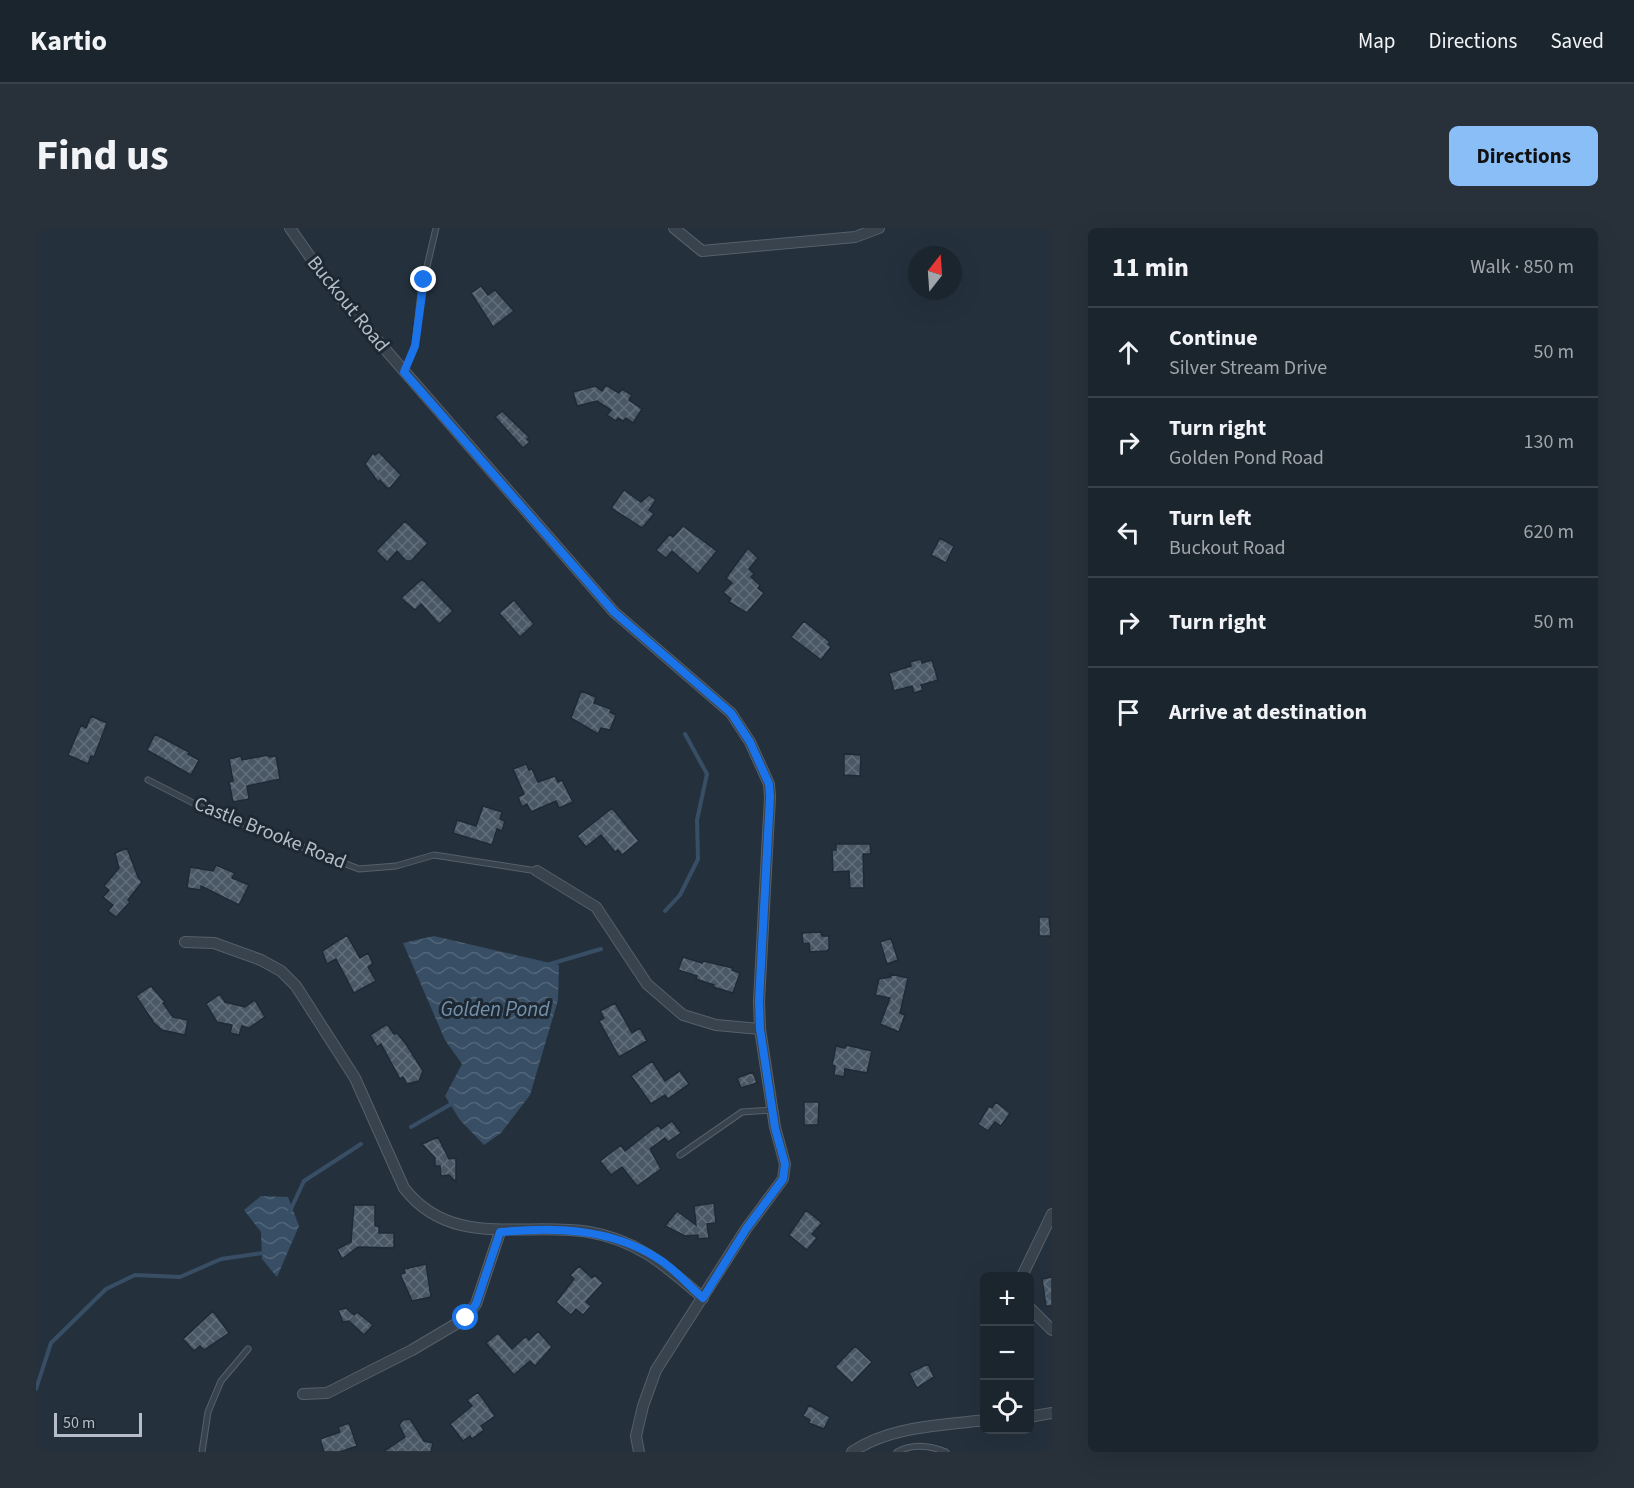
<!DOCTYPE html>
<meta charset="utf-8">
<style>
:root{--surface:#1b252e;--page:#28313a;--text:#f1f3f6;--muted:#a0a5aa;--line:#39424a;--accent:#8abef6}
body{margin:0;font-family:"Source Sans 3",sans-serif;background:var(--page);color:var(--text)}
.controls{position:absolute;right:18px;bottom:18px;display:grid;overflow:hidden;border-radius:9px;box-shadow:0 6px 24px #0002}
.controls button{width:54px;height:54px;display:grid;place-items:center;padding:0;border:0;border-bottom:2px solid var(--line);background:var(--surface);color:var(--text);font:30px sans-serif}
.compass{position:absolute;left:872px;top:18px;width:54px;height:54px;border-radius:50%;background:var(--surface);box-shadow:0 6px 24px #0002;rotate:17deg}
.scale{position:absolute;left:18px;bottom:15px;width:88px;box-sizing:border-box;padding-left:6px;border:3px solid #b4bdc8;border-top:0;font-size:16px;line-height:21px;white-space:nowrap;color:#b4bdc8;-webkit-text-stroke:4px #1d2832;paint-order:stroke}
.stop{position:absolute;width:18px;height:18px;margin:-14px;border:4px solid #1a73e8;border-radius:50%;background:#fff}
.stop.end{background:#1a73e8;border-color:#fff;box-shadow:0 2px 6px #0008}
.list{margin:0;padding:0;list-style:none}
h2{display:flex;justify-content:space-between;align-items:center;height:78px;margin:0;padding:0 24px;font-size:26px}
h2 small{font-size:20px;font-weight:400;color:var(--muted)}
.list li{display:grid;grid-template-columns:39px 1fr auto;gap:18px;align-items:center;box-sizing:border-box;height:90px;padding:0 24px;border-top:2px solid var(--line)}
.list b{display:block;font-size:22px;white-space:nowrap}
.list p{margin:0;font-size:20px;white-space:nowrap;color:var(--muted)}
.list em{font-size:20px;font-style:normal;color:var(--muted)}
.icon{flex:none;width:33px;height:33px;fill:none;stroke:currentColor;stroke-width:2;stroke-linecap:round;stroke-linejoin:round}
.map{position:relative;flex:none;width:1016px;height:1224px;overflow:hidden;border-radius:9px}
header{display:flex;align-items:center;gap:36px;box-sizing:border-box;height:84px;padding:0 30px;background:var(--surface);border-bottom:2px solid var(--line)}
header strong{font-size:28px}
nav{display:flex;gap:33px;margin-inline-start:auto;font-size:21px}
.intro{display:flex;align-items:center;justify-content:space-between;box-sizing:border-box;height:144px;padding:0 36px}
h1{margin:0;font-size:42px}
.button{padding:15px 27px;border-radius:9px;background:var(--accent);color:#111;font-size:21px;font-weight:700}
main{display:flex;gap:36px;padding:0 36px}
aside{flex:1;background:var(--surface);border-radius:9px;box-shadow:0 6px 24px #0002}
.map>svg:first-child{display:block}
.water{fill:url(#water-waves)}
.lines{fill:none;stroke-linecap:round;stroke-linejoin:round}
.stream{stroke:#384e64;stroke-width:4}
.building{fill:url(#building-cross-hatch);stroke:#1f2a34;stroke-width:1.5}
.lane-casing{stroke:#56606b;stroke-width:7}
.street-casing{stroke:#56606b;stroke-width:12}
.lane{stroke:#38434d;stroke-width:5}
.street{stroke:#38434d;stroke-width:10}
.route{stroke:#1a73e8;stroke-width:8}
.labels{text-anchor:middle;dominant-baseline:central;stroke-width:6;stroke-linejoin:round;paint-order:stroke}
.street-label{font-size:20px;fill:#b4bdc8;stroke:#1d2832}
.water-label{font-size:21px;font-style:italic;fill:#7491ab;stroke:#1d2832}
</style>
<header>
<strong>Kartio</strong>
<nav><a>Map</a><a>Directions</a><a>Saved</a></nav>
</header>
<div class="intro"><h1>Find us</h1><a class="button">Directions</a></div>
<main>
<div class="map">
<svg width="1016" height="1224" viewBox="0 0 1016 1224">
<defs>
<pattern id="water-waves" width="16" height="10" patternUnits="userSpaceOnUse" patternTransform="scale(1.5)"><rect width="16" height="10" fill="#384e64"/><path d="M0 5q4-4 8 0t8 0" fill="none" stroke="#526679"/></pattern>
<pattern id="building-cross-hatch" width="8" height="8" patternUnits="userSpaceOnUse" patternTransform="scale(1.5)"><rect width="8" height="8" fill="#4a5866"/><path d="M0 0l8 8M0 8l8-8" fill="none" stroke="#626e7a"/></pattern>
</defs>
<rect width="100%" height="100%" fill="#24313d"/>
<path class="water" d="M398,708L523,737L522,772L494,867L465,905L448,917L424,892L409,868L426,836L409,812L367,715Z
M225,968L252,969L263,998L241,1049L226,1031L225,1004L208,982Z"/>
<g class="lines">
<path class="stream" d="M629,683L644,667L662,631L661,592L671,546L649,506
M514,736L565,721
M375,899L417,875
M254,983L268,953L325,916
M0,1161L15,1115L70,1061L99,1047L144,1049L185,1031L227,1025"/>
</g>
<path class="building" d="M445,58L452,67L459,62L478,83L457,99L435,65Z
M570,157L583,165L586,161L596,167L593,172L606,181L597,195L590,190L587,193L582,190L580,193L571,187L575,182L561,173L541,178L537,164L559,158L566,163Z
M466,183L493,209L491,211L494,214L487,220L459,189Z
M343,224L365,247L354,260H351L344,252L342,254L329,236L337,225L339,227Z
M588,262L605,274L613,267L620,272L613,282L618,286L606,300L575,280Z
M369,293L392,315L375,333H370L361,323L351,334L340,323Z
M647,298L681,323L662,346L636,323L630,330L620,322L634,306L637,309Z
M904,310L918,318L910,335L895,327Z
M712,320L722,330L713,341L718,346L715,349L724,357L722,360L728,365L711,385L693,374L695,371L687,364L696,355L690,350Z
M386,351L417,383L403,396L385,376L379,382L365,370Z
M478,372L498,396L484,409L463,385Z
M768,393L794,414L792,416L795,419L785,432L755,409Z
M885,431L886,435L896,432L902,452L885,457L887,462L878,465L876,458L858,463L853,445L875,438L874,434Z
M545,463L560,469L558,475L575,481L574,484L580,487L574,502L565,500L562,506L535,490Z
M55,488L71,495L58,529L55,528L52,536L32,527L45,497L50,500Z
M119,506L153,524L152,526L163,532L155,547L111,522Z
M808,526L825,527L824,548L808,547Z
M232,527L233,529L240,528L244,551L211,558L213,571L197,574L193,554L197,553L193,531L205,528L206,532Z
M490,536L493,542L496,541L502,554L519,548L522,554L526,552L537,574L523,580L520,573L495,584L491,576L486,579L482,569L488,566L477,541Z
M447,578L466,584L464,591L469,593L466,603L461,601L456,617L417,605L421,592L440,598Z
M576,580L603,613L586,627L582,622L579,624L565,607L550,619L541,608Z
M800,616H834L835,626H827L828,660H814L813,643L797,644L796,622H800Z
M91,620L102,649L106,654L92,672L94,674L80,689L72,683L77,677L67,669L73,662L68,658L83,640L79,625Z
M180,637L199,645L196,650L213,657L203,677L165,658V662L151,660L154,639L177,643Z
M1003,689H1013L1015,708H1003Z
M785,704L786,708H793V721L790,723L774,724L773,715L767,716L766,705Z
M311,707L324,730L332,725L337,736L332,739L340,753L318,765L300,731L291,736L286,723Z
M855,710L862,732L851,736L844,714Z
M647,729L666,735L667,733L697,740L696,742L704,745L697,765L677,759L678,757L660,751L661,748L642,742Z
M854,746L872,750L864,785L869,787L863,804L844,796L854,770L839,767L843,751L855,749Z
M115,758L129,774L127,775L137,789L152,792L149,807L126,802L118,795L100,768Z
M184,766L189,774L209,779L219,772L229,789L213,800L206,798L203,807L194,805L196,797L181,794L170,776Z
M579,775L596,805L604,800L611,813L583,829L563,793L568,790L564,783Z
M351,796L358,806L361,805L370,816L387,843L383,853L371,856L367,849L364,851L345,816L341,819L334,807Z
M810,817L836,823L831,845L809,841L808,849L798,847L799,838L796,837L800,818L809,820Z
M616,833L629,853L644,843L653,856L632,871L629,867L615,876L595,848Z
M717,844L721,855L705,860L701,850Z
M768,874H783L782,897H768Z
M960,874L974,885L965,898L959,894L952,903L942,896L953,878L956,880Z
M636,893L645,905L632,914L629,910L614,921L625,941L601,958L586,939L575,947L564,933L585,917L589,923L622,897L625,901Z
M402,909L413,931L420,930V954L413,947L405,948L404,938H399V930L386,916Z
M678,975L680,995L671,996L673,1010L662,1011V1007L649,1008L629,998L641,983L660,997L658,978Z
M318,977H339V998H343V1005H358V1020L322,1019L306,1031L301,1021L315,1014Z
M770,982L786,995L776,1006L781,1010L771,1022L753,1007Z
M390,1036L395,1069L376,1073L364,1046L369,1045L368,1041Z
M543,1038L556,1050L559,1047L567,1055L550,1074L555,1078L547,1087L540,1081L535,1087L520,1074L538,1051L534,1047Z
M1016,1049V1078H1010L1006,1051Z
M310,1080L318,1087L321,1084L337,1097L328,1107L313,1093L307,1094L302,1082Z
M177,1083L193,1105L168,1122L164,1118L158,1123L147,1111Z
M502,1103L516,1119L499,1138L494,1133L478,1147L450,1115L462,1105L476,1121L490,1108L493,1112Z
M819,1118L836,1134L816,1155L799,1139Z
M892,1136L898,1149L881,1160L873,1145Z
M442,1164L459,1188L445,1198L448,1202L436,1211L434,1208L427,1213L414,1196L436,1178L431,1172Z
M773,1177L794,1189L788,1201L773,1195L774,1192L767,1188Z
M374,1191L388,1213L397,1215L395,1224H347L369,1209L363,1197L367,1192Z
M313,1195L321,1218L304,1224H288L284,1211L304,1204L302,1199Z"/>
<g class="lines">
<defs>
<path id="lane" d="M369,142L379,118L385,64L400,0
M112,552L173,583L323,641L360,638L398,627L501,643
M644,927L706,884L737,882
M166,1224L172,1184L185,1153L212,1121
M861,1224C877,1215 893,1217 910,1224"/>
<path id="street" d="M254,0L295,59L578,384L695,485L714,514L733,556L734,569L723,773L724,801L739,899L749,936L747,951L710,1001L620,1142L607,1178L600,1208L603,1224
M638,0L666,23L819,9L843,0
M501,643L560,679L611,756L647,787L680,797L724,801
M149,714L178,715L225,732L245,743L260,758L319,850L368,960C416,1022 489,993 553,1004C602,1012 631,1039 667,1070
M986,1048L1016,986
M993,1079L1016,1102
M267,1166L291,1165L376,1122L430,1090L440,1076L464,1004
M993,1189L1016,1185
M816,1224C854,1198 904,1198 948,1192"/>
</defs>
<use href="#lane" class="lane-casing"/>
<use href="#street" class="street-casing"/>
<use href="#lane" class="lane"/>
<use href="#street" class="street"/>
</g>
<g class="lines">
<path class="route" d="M388,52L379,118L368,144L578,384L695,485L714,514L733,556L734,569L723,773L724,801L739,900L749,936L747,951L710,1001L667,1070C652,1057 638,1040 621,1030C574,1000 518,999 464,1004L440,1076L430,1090"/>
</g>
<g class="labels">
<g class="street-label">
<text transform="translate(312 76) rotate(51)">Buckout Road</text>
<text transform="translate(234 605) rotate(22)">Castle Brooke Road</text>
</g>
<g class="water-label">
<text x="459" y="781">Golden Pond</text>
</g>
</g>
</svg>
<div class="controls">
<button>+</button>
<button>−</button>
<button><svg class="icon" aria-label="locate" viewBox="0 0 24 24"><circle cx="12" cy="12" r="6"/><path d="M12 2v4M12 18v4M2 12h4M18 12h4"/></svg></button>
</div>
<svg class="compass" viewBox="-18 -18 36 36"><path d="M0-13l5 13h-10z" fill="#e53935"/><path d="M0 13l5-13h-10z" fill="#a0a5aa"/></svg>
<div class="scale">50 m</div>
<div class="stop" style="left:430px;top:1090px"></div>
<div class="stop end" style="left:388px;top:52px"></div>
</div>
<aside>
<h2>11 min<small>Walk · 850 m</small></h2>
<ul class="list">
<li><svg class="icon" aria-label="ahead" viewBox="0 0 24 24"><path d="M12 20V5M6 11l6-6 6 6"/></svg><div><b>Continue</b><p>Silver Stream Drive</p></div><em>50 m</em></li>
<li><svg class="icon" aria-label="right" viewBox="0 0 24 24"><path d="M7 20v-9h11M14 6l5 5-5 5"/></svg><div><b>Turn right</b><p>Golden Pond Road</p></div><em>130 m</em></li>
<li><svg class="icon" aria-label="left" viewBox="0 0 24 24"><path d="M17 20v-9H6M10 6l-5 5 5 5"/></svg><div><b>Turn left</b><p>Buckout Road</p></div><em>620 m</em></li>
<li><svg class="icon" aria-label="right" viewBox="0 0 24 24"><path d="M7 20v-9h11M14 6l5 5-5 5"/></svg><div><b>Turn right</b></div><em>50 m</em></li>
<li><svg class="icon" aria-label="arrive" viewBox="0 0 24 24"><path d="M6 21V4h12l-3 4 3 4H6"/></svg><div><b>Arrive at destination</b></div></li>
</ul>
</aside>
</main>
